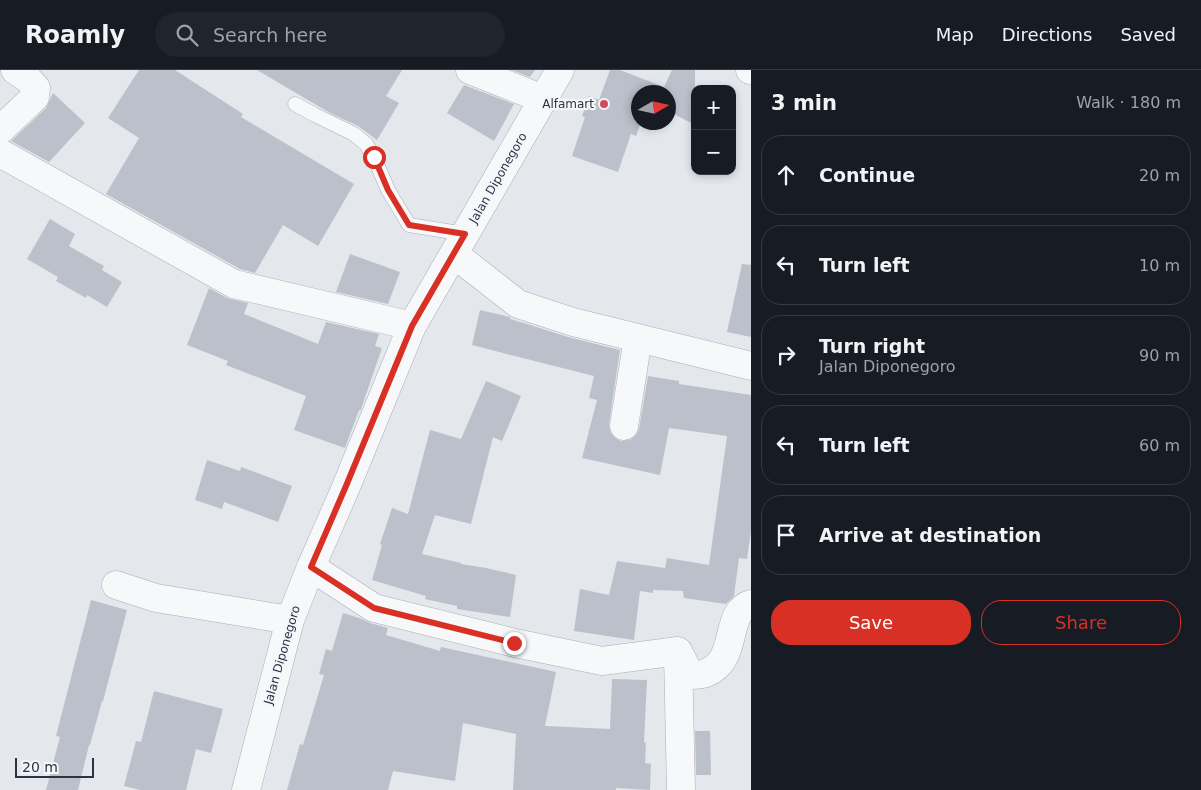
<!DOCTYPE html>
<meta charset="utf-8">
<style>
:root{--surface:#171b24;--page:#20242c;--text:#f1f3f6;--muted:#9ea1a6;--line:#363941;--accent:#d93025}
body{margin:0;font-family:"DejaVu Sans",sans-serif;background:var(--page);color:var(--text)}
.controls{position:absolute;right:15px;top:15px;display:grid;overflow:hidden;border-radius:10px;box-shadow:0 2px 8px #0003}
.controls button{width:45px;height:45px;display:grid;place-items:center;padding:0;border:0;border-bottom:1px solid var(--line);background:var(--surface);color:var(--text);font:25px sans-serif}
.compass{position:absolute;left:631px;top:15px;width:45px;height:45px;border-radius:50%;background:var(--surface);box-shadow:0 2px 8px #0003;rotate:81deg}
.scale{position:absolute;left:15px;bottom:12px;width:79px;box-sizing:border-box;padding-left:5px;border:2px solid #2b3445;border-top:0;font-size:14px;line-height:18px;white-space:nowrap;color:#2b3445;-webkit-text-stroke:4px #f4f6f9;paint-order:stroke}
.stop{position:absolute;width:15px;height:15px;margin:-11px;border:4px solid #d93025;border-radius:50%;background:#fff}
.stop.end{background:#d93025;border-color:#fff;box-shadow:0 1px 5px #0008}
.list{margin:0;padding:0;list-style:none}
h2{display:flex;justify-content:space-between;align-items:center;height:65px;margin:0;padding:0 20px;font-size:21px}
h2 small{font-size:16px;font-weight:400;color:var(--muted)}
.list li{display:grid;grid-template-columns:32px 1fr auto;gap:15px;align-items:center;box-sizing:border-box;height:80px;margin:0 10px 10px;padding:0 10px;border:1px solid var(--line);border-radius:20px}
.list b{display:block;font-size:19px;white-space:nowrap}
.list p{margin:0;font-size:16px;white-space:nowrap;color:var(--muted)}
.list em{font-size:16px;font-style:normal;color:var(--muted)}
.actions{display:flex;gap:10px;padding:15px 20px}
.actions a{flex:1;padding:11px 0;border:1px solid var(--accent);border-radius:20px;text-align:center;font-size:18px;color:var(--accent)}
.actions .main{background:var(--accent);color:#fff}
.icon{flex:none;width:28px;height:28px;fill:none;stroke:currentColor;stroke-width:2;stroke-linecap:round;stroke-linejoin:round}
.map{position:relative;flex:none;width:751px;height:720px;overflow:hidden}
header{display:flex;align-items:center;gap:30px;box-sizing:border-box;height:70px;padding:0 25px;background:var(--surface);border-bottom:1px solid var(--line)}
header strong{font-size:24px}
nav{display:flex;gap:28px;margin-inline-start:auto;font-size:18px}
.search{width:350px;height:45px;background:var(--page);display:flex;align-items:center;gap:12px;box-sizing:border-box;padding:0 18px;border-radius:28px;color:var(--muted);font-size:19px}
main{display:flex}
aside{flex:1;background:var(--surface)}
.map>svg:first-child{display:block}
.building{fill:#bbc0ca}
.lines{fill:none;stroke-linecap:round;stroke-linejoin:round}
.service-casing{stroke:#a9aeb7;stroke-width:15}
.minor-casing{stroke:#a9aeb7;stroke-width:29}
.tertiary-casing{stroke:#a9aeb7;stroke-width:29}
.service{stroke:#f7f8fa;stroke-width:14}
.minor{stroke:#f7f8fa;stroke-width:28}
.tertiary{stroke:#f7f8fa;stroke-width:28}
.route{stroke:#d93025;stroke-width:6}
.poi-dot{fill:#d1495b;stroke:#f4f6f9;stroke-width:2}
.labels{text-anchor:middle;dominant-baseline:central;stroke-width:4.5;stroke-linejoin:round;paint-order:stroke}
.poi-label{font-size:12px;fill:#2b3445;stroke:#f4f6f9;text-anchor:end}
.street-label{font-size:12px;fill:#2b3445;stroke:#f4f6f9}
</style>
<header>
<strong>Roamly</strong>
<div class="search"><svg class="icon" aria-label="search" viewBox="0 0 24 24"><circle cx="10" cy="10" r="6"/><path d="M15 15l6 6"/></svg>Search here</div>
<nav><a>Map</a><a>Directions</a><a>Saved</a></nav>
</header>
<main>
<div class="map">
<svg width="751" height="720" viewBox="0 0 751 720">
<rect width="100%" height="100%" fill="#e4e7ec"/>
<path class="building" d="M139,0H175L243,44L241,47L354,114L318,176L283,155L255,203L240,199L106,124L139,68L108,48Z
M257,0H402L386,26L399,33L377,70L358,56L330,43Z
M512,0H535L530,7Z
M610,0H620L664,17L672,0H695V55L668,41V22H638V52H641L636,66L631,64L618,102L572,86L585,47L582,46L589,26L599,30Z
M464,15L514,34L494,71L447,43Z
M53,23L85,53L49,92L11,71L46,38Z
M50,149L75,164L69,176L104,196L102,200L122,212L107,237L87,225L86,228L56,211L58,207L27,189Z
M350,184L400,202L388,234L336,222Z
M742,194L751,195V267L727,262Z
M209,218L227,228L248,233L244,244L318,274L326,252L379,264L375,276L382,278L361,339L360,341L359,340L345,378L294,360L306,326L226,295L228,291L187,275Z
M480,240L510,247V249L527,254L568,267L620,280L609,354L610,362L615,368L621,371L630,370L636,365L639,359L648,306L679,311V314L751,325V461L747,489L739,488L734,526L726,534L684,528L683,521L653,520V523L640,521L634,570L574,561L580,519L609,525L617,491L665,498L667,488L709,495L727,366L669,358L660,405L582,388L597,330L589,328L594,306L472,275Z
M486,311L521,326L502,371L493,367L471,454L435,445L422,484L461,493V494L486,498L516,505L510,547L457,539V536L425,529L426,526L372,510L382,475L380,474L392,438L408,444L430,360L461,369Z
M207,390L240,401L241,397L292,416L278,452L224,432L222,439L195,430Z
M91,530L127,540L103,631H102L90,675H89L78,720H46L60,667L56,666Z
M343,543L362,549L370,553L388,558L386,565L440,581L441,577L556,602L545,656L610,659L612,609L647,610L644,672L646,673L645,693L651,694L650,720L616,718V720H513L516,664L463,653L455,711L393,701L388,720H287L300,674L303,675L324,605L319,604L326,579L332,581Z
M154,621L223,639L211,683L196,679L186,720H140L124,716L136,671L141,672Z
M695,661H710L711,705H696Z"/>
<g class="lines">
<defs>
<path id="service" d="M295,34L315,45L354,64L366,74L374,87L388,120L409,155L465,164"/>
<path id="minor" d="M470,0L543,29
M750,0H751
M0,60L35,27L36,18L27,8L15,0
M0,83L234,214L412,256
M454,184L518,234L573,252L751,296
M624,356L638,268
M311,497L374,538L515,573L602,591L678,581L690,605C695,605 701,605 706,603C740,590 723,542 751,534
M116,515L156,528L290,550
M678,585L681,720"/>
<path id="tertiary" d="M246,720L290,550L311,497L346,417L412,256L560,0"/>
</defs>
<use href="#service" class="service-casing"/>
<use href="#minor" class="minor-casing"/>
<use href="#tertiary" class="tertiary-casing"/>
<use href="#service" class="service"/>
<use href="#minor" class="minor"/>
<use href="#tertiary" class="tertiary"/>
</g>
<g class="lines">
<path class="route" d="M374,87L388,120L409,155L465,164L412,256L346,416L311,497L374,538L514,573"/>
</g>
<circle class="poi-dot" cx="604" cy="34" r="5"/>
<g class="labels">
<g class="poi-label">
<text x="594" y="34">Alfamart</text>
</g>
<g class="street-label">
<text transform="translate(498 108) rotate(-60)">Jalan Diponegoro</text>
<text transform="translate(282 585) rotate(-74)">Jalan Diponegoro</text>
</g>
</g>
</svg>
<div class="controls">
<button>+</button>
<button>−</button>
</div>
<svg class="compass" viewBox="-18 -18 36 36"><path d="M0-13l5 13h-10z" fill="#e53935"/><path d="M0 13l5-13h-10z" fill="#9ea1a6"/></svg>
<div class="scale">20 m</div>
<div class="stop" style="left:374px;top:87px"></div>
<div class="stop end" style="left:514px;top:573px"></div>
</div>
<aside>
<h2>3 min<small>Walk · 180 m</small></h2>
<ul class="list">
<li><svg class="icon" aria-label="ahead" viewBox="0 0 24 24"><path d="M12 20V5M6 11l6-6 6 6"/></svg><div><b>Continue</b></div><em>20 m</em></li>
<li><svg class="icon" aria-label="left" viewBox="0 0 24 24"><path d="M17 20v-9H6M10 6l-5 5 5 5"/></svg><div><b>Turn left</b></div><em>10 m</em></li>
<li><svg class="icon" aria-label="right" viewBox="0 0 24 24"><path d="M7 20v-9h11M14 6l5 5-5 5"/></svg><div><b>Turn right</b><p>Jalan Diponegoro</p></div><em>90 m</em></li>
<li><svg class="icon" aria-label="left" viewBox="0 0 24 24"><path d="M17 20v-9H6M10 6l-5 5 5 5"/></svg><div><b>Turn left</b></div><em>60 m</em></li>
<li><svg class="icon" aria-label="arrive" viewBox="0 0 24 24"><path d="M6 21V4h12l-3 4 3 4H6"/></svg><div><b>Arrive at destination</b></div></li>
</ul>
<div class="actions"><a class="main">Save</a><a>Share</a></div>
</aside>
</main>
